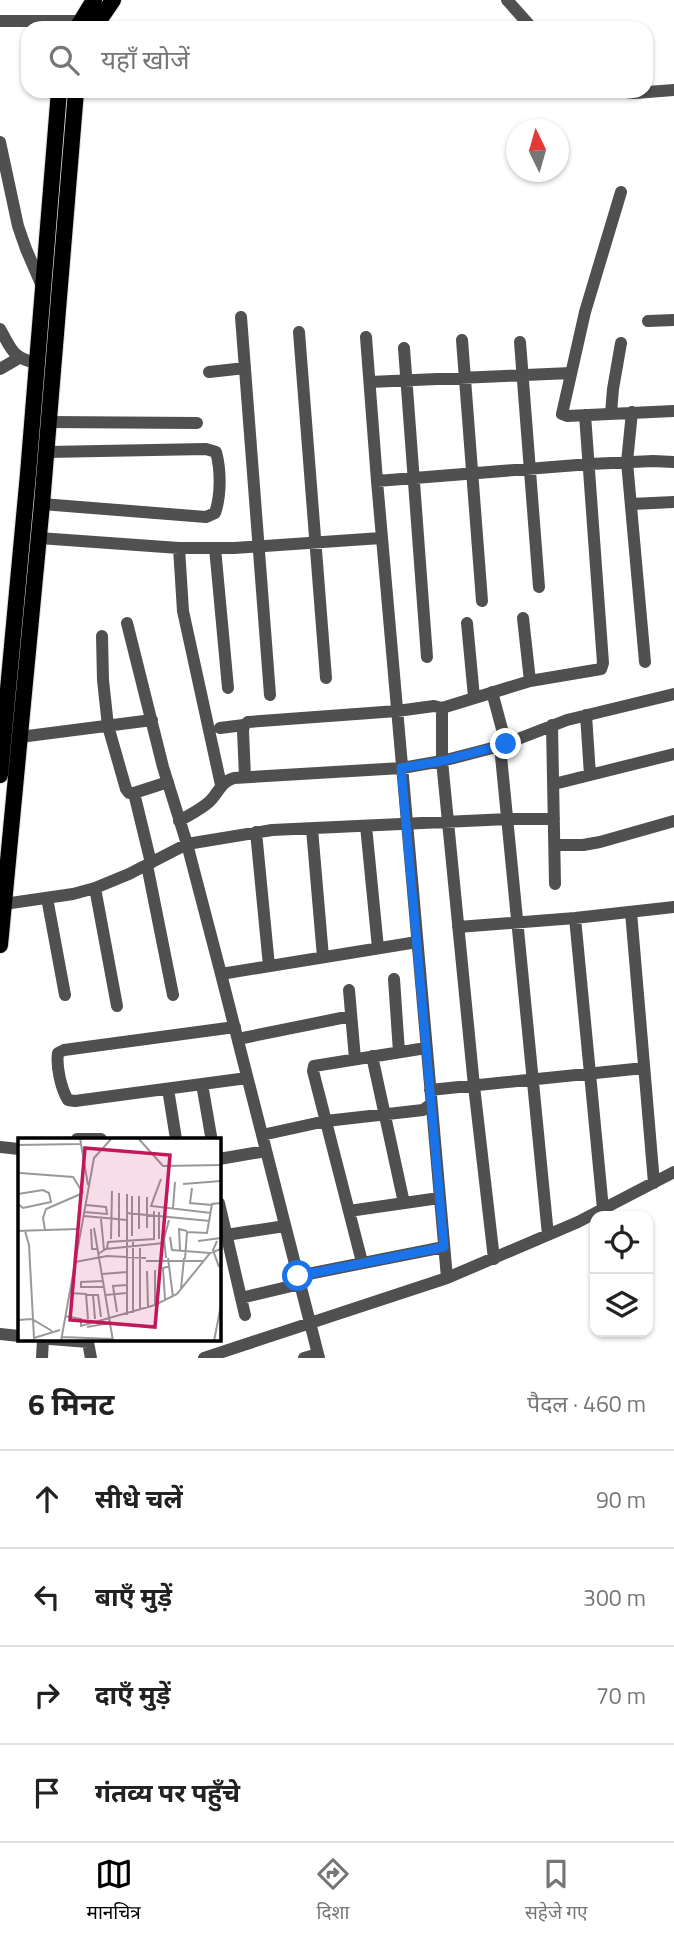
<!DOCTYPE html>
<html lang="hi">
<meta charset="utf-8">
<style>
:root{--surface:#fff;--page:#f6f6f6;--text:#222;--muted:#767676;--line:#e0e0e0;--accent:#000}
body{margin:0;font-family:"Titillium Web","Noto Sans Devanagari",sans-serif;background:var(--page);color:var(--text)}
.controls{position:absolute;right:21px;bottom:21px;display:grid;overflow:hidden;border-radius:14px;box-shadow:0 2px 5px #0004}
.controls button{width:63px;height:63px;display:grid;place-items:center;padding:0;border:0;border-bottom:2px solid var(--line);background:var(--surface);color:var(--text);font:35px sans-serif}
.compass{position:absolute;left:506px;top:119px;width:63px;height:63px;border-radius:50%;background:var(--surface);box-shadow:0 2px 5px #0004;rotate:355deg}
.stop{position:absolute;width:21px;height:21px;margin:-16px;border:5px solid #1a73e8;border-radius:50%;background:#fff}
.stop.end{background:#1a73e8;border-color:#fff;box-shadow:0 2px 7px #0008}
.list{margin:0;padding:0;list-style:none}
h2{display:flex;justify-content:space-between;align-items:center;height:91px;margin:0;padding:0 28px;font-size:30px}
h2 small{font-size:23px;font-weight:400;color:var(--muted)}
.list li{display:grid;grid-template-columns:46px 1fr auto;gap:21px;align-items:center;box-sizing:border-box;height:98px;padding:0 28px;border-top:2px solid var(--line)}
.list b{display:block;font-size:26px;white-space:nowrap}
.list em{font-size:23px;font-style:normal;color:var(--muted)}
.icon{flex:none;width:38px;height:38px;fill:none;stroke:currentColor;stroke-width:2;stroke-linecap:round;stroke-linejoin:round}
.map{position:relative;flex:none;width:674px;height:1358px;overflow:hidden}
.search{position:absolute;background:var(--surface);box-shadow:0 2px 5px #0004;left:21px;right:21px;top:21px;height:77px;display:flex;align-items:center;gap:18px;box-sizing:border-box;padding:0 24px;border-radius:21px;color:var(--muted);font-size:26px}
.sheet{height:483px;background:var(--surface)}
nav{display:flex;justify-content:space-around;align-items:center;box-sizing:border-box;height:98px;border-top:2px solid var(--line);background:var(--surface);font-size:19px;color:var(--muted)}
nav a{display:grid;justify-items:center;gap:4px}
nav .on{color:var(--accent)}
.map>svg:first-child{display:block}
.lines{fill:none;stroke-linecap:round;stroke-linejoin:round}
.major-casing{stroke:#dbdbdb;stroke-width:18}
.minor{stroke:#505050;stroke-width:12}
.major{stroke:#000;stroke-width:16}
.route{stroke:#1a73e8;stroke-width:9}
.inset-road{fill:none;stroke:#999;stroke-width:2}
.view{fill:#c2185b;fill-opacity:0.15;stroke:#c2185b;stroke-width:3.5}
.inset-edge{fill:none;stroke:#000;stroke-width:3.5}
</style>
<div class="map">
<svg width="674" height="1358" viewBox="0 0 674 1358">
<rect width="100%" height="100%" fill="#fff"/>
<g class="lines">
<defs>
<path id="major" d="M77,28L94,0
M94,28L113,0
M0,775L28,474L59,91
M0,945L42,504L76,91"/>
</defs>
<use href="#major" class="major-casing"/>
<path class="minor" d="M507,0L532,28
M0,21H80
M617,91L635,93L674,90
M0,142L18,226L26,249L42,286
M621,192L585,312L562,414L567,416L674,411
M241,317L270,695
M648,321L674,320
M0,329C12,350 12,358 37,363
M299,332L326,678
M366,337L377,481L590,464L653,461L674,462
M462,340L482,601
M520,342L539,587
M404,348L427,657
M0,369L19,358
M209,372L245,368
M370,382L571,373
M632,412L627,462L645,662
M611,413L613,389L621,343
M49,422L197,423
M377,481L447,1278
M42,504L206,517L215,513C221,496 221,470 216,452L206,449L47,452
M631,504L674,502
M39,538L179,548H234L381,538
M179,548L183,611L221,785
M215,548L228,688
M523,618L530,681
M127,623L163,767L187,844L221,974L319,1358
M467,623L474,697
M102,636L103,680L108,726L126,789L129,793H134L168,782
M492,692L506,744
M442,708V761L474,1086L494,1259
M586,715L590,775
M552,725L555,884
M220,728L244,725
M20,737L152,720
M500,746L548,1235
M245,777L243,731L244,725L248,722L397,711L434,706L442,708L530,681L601,669L603,663L585,415
M554,784L674,754
M134,793L151,863
M179,821C189,815 200,810 209,802C219,793 220,782 234,778L402,768L442,761L500,746L567,720L674,694
M366,826L378,948
M312,829L323,957
M256,832L269,966
M555,845H583L600,842L674,821
M147,865L173,995
M95,888L117,1006
M47,898L65,995
M4,904L73,894L95,888L129,874L187,844L272,830L508,819H554
M631,912L654,1183
M575,918L603,1209
M458,927L575,918L674,907
M221,974L417,942
M394,979L399,1052
M349,990L355,1059
M235,1027L64,1050L58,1053C56,1066 61,1089 68,1100L75,1101L247,1078
M238,1039L351,1016
M372,1056L404,1203
M202,1084L211,1136
M168,1089L176,1139
M430,1090L644,1068
M262,1135L326,1121L423,1110L431,1104
M77,1139H101
M0,1147L19,1149
M219,1159L266,1151
M219,1203L245,1315
M349,1211L439,1198
M226,1235L285,1226
M362,1262L313,1071L314,1066L426,1048
M298,1276L444,1247
M241,1298L300,1284
M0,1334L19,1336
M50,1339L88,1342L91,1358
M42,1358L43,1339
M204,1358L447,1278L578,1222L674,1172
M304,1358L318,1354"/>
<use href="#major" class="major"/>
</g>
<g class="lines">
<path class="route" d="M298,1276L444,1247L401,768L442,761L506,744"/>
</g>
<g transform="translate(18 1138)">
<rect width="203" height="203" fill="#fff"/>
<path class="inset-road" d="M62,0L70,47M120,0L145,28L203,27M1,7L62,6M2,35L55,39L65,55M143,41L133,68L193,75M165,46L203,43M0,50V0M174,50L172,65L194,67M0,56L25,52L31,55L33,64L5,70L0,66M109,56V75L192,83M148,69L150,43M155,70L157,44M66,74L89,76L88,69L68,67M109,75V177M66,78L109,82M83,81L86,112M76,90L95,203M129,90V59M61,91L27,92L25,80L28,71L65,55M73,91L74,111H79M121,91V58M0,93L26,92M7,93L11,107L16,200L42,192M114,98V58M101,99V55M152,99L154,112L192,115M93,101L94,53M141,101V74M180,103L203,100M199,103L195,112L201,129M115,104V175M122,110V172M89,111L90,104L136,101V73M162,112L161,91L169,93M80,116L88,111L146,105M148,120L146,101L151,82M150,120L155,159M167,121L169,94L189,95L194,66L202,65M128,123H186M57,124L89,118L128,120M129,133L130,170M84,136L109,134M85,143L63,144V149H86M163,151L166,120M51,155L68,156L70,181M69,157H80L83,179M75,157L77,181M87,157L109,155M147,162L145,130L152,128M137,167V132M99,174L95,148L109,147M47,178L63,181V188L137,167L159,156L192,115L203,111M0,182L14,181L34,193M69,189L92,185M44,199L95,201M43,203L76,20L94,0M196,203L203,167"/>
<path class="view" d="M67,10L152,17L137,189L52,182Z"/>
<rect width="203" height="203" class="inset-edge"/>
</g>
</svg>
<div class="controls">
<button><svg class="icon" aria-label="locate" viewBox="0 0 24 24"><circle cx="12" cy="12" r="6"/><path d="M12 2v4M12 18v4M2 12h4M18 12h4"/></svg></button>
<button><svg class="icon" aria-label="layers" viewBox="0 0 24 24"><path d="M12 4l9 5-9 5-9-5zM3 14l9 5 9-5"/></svg></button>
</div>
<svg class="compass" viewBox="-18 -18 36 36"><path d="M0-13l5 13h-10z" fill="#e53935"/><path d="M0 13l5-13h-10z" fill="#767676"/></svg>
<div class="stop" style="left:298px;top:1276px"></div>
<div class="stop end" style="left:506px;top:744px"></div>
<div class="search"><svg class="icon" aria-label="search" viewBox="0 0 24 24"><circle cx="10" cy="10" r="6"/><path d="M15 15l6 6"/></svg>यहाँ खोजें</div>
</div>
<section class="sheet">
<h2>6 मिनट<small>पैदल · 460 m</small></h2>
<ul class="list">
<li><svg class="icon" aria-label="ahead" viewBox="0 0 24 24"><path d="M12 20V5M6 11l6-6 6 6"/></svg><div><b>सीधे चलें</b></div><em>90 m</em></li>
<li><svg class="icon" aria-label="left" viewBox="0 0 24 24"><path d="M17 20v-9H6M10 6l-5 5 5 5"/></svg><div><b>बाएँ मुड़ें</b></div><em>300 m</em></li>
<li><svg class="icon" aria-label="right" viewBox="0 0 24 24"><path d="M7 20v-9h11M14 6l5 5-5 5"/></svg><div><b>दाएँ मुड़ें</b></div><em>70 m</em></li>
<li><svg class="icon" aria-label="arrive" viewBox="0 0 24 24"><path d="M6 21V4h12l-3 4 3 4H6"/></svg><div><b>गंतव्य पर पहुँचे</b></div></li>
</ul>
</section>
<nav>
<a class="on"><svg class="icon" aria-label="map" viewBox="0 0 24 24"><path d="M3 6l6-2 6 2 6-2v14l-6 2-6-2-6 2zM9 4v14M15 6v14"/></svg>मानचित्र</a>
<a><svg class="icon" aria-label="directions" viewBox="0 0 24 24"><path d="M12 3l9 9-9 9-9-9zM9 14v-3h6M13 9l2 2-2 2"/></svg>दिशा</a>
<a><svg class="icon" aria-label="saved" viewBox="0 0 24 24"><path d="M7 4h10v16l-5-4-5 4z"/></svg>सहेजे गए</a>
</nav>
